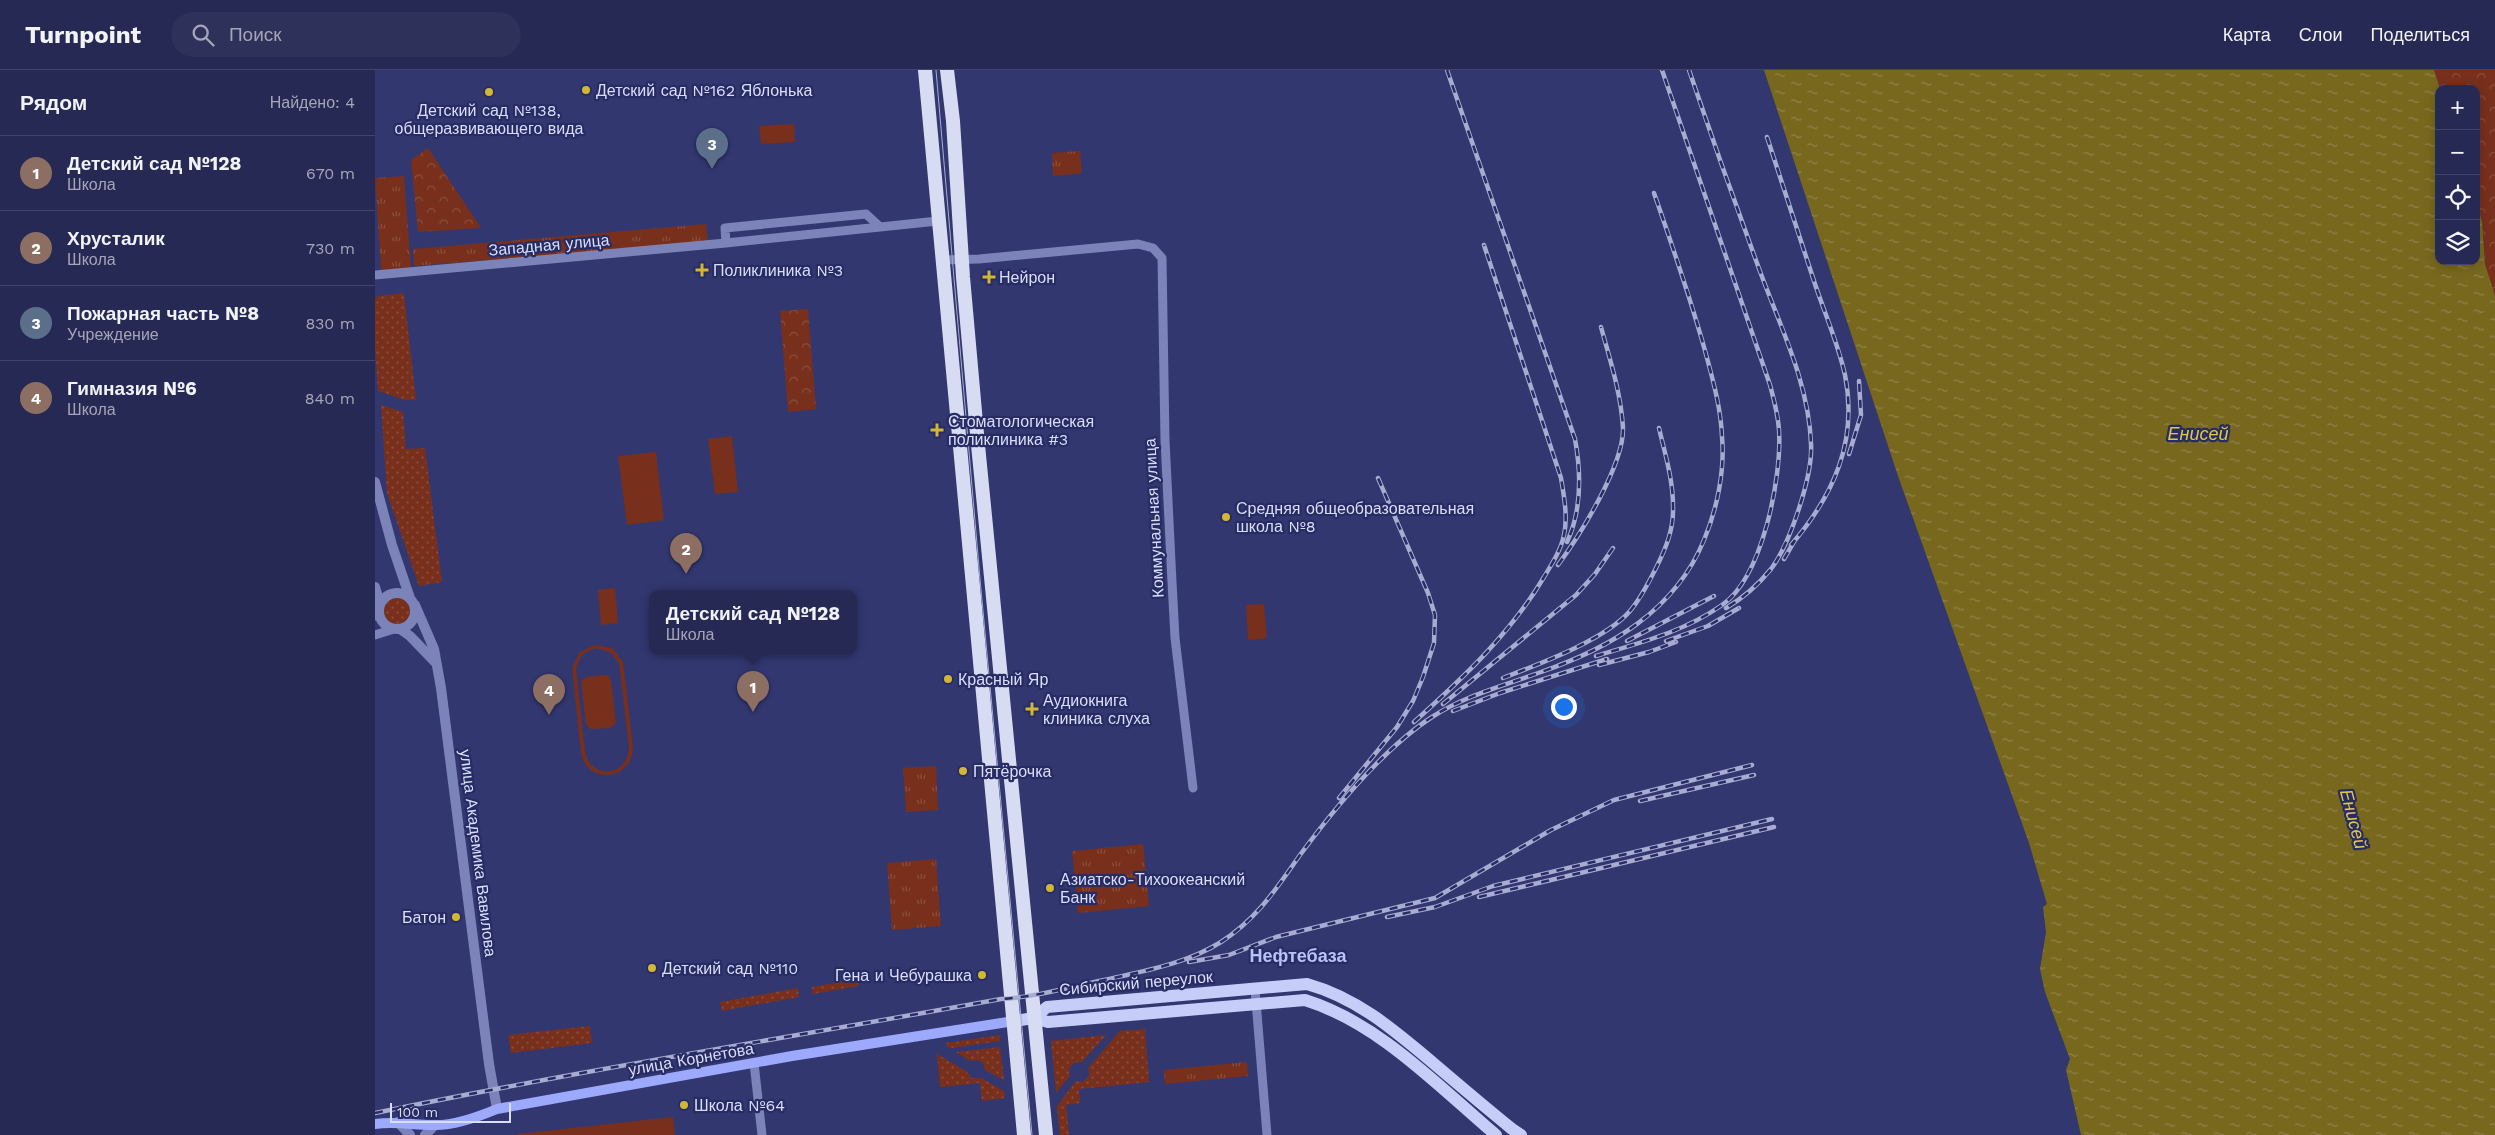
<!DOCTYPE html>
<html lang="ru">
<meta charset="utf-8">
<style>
:root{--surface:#262954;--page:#2e315a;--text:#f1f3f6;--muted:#a4a6b8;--line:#42456b;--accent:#1a73e8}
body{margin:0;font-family:"Work Sans",sans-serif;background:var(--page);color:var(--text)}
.controls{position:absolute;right:15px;top:15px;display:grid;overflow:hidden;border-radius:10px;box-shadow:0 2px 12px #0003}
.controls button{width:45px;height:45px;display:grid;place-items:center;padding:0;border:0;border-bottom:1px solid var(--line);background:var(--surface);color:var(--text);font:25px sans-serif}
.scale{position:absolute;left:15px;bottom:12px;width:121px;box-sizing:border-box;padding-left:5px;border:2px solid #d9dffb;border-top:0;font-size:14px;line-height:18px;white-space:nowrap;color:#d9dffb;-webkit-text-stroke:4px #282c64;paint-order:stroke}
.you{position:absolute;left:1188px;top:636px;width:18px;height:18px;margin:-12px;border:4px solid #fff;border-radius:50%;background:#1a73e8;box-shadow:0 0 0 8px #1a73e833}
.badge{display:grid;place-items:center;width:32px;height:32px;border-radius:50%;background:var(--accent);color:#fff;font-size:16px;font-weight:700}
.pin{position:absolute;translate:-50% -41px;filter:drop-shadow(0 1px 2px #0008)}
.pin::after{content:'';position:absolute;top:26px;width:18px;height:15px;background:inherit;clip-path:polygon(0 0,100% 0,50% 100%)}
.popup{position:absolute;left:274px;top:520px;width:208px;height:65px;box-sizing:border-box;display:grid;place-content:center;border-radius:10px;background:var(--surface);filter:drop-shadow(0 1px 4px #0005);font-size:16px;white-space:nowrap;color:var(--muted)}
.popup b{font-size:19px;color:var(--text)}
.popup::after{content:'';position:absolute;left:50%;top:100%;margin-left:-10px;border:10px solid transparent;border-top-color:var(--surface)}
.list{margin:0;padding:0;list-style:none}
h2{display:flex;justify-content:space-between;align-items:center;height:65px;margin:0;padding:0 20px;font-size:21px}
h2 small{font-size:16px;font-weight:400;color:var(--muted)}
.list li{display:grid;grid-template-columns:32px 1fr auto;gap:15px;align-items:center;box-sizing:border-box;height:75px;padding:0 20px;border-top:1px solid var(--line)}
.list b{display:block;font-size:19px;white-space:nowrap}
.list p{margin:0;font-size:16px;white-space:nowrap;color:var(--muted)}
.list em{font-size:16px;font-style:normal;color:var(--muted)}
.icon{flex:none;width:28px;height:28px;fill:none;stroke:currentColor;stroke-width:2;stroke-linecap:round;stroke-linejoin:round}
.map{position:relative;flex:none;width:2120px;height:1065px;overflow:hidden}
header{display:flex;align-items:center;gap:30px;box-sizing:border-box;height:70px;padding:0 25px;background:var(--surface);border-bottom:1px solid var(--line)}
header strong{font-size:24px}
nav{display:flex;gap:28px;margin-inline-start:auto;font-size:18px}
.search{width:350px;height:45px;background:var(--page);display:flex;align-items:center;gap:12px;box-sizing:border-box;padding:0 18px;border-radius:28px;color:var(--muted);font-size:19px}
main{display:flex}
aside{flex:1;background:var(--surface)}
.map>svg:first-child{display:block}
.grass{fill:url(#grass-dots)}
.forest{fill:url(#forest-crowns)}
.park{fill:url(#park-tufts)}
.pitch{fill:#78301c;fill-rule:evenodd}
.water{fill:url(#water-ripples)}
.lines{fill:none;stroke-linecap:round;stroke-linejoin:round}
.minor{stroke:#7b83b8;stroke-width:9}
.tertiary{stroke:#7b83b8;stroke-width:10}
.secondary{stroke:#9da9fc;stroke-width:10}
.primary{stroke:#c5cdf8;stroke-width:12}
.trunk{stroke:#d8dcf2;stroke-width:14}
.tram{stroke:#a7acd1;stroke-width:1}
.rail-casing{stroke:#a7acd1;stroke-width:4.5}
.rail{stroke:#282c64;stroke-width:2.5;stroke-dasharray:8;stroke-linecap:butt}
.poi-dot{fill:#d2b736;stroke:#282c64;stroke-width:2}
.labels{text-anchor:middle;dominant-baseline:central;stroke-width:4.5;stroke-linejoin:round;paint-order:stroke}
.poi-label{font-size:16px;fill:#d9dffb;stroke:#282c64;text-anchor:start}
.street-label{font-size:16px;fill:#d9dffb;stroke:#282c64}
.water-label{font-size:18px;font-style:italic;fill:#e3c646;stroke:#282c64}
.neighbourhood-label{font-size:18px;font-weight:bold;fill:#b8c2f9;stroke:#282c64}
</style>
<header>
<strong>Turnpoint</strong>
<div class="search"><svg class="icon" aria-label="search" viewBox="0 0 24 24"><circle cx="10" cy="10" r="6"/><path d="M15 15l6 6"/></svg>Поиск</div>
<nav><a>Карта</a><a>Слои</a><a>Поделиться</a></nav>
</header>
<main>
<aside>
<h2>Рядом<small>Найдено: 4</small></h2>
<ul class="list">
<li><span class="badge" style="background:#8d6e63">1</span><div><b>Детский сад №128</b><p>Школа</p></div><em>670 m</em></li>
<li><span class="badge" style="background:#8d6e63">2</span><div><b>Хрусталик</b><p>Школа</p></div><em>730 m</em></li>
<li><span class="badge" style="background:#5c6f8a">3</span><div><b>Пожарная часть №8</b><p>Учреждение</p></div><em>830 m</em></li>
<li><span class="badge" style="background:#8d6e63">4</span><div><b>Гимназия №6</b><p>Школа</p></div><em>840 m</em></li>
</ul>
</aside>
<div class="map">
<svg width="2120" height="1065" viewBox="0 0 2120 1065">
<defs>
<pattern id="grass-dots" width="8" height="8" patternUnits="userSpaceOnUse" patternTransform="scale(1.25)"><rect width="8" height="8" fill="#78301c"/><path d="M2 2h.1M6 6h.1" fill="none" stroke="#8b4e3e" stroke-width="1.8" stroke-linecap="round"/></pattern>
<pattern id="forest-crowns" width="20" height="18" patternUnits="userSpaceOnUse" patternTransform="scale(1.25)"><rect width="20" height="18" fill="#78301c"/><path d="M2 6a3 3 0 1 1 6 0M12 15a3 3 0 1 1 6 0" fill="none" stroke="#8b4e3e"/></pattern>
<pattern id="park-tufts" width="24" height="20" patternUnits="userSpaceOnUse" patternTransform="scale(1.25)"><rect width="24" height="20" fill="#78301c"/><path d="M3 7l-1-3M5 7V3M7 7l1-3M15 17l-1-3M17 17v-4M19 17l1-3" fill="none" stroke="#8b4e3e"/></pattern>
<pattern id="water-ripples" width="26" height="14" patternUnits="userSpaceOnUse" patternTransform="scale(1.25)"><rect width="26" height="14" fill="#78681e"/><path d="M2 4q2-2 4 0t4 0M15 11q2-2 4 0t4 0" fill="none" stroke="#91844b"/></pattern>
</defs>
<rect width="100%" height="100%" fill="#323770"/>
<path class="grass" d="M29,223L41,330H30L3,321L0,279V229L3,226Z
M6,335L28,342L31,379L50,378L67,512L44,516L12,423Z
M9 541a13 13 0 1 1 26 0a13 13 0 1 1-26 0Z
M487,908L483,916L438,924L437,917Z
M423,918L424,927L347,941L345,932Z
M215,956L217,973L136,983L133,965Z
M770,959L774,1012L704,1019L705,1033L691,1035L694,1065H685L682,1036L701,1011L707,1012C713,1009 716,1004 713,998L745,961Z
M625,965V971L576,978L571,976V973Z
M731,965L707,992C698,991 692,997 695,1006L681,1023L676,971Z
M625,977L629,1010L610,1000L608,993L603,990L595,991L581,982Z
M562,984L591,1001L597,1008H606L629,1021L630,1028L607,1031L605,1013L565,1017Z"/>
<path class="forest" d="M2059,0H2120V226L2110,194L2107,151L2101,132V19H2065Z
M53,78L106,158L43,162L36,90Z
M433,239L441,339L413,342L405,241Z"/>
<path class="park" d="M705,81L707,103L678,106L677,83Z
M29,106L36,198L6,200L0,108Z
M331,154L333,172L39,196L38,179Z
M561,696L563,740L531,742L528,698Z
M768,774L774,836L703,843L697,781Z
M561,789L566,856L517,860L512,793Z
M872,992L873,1006L790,1014L789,1000Z"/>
<path class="pitch" d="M419,54L420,72L386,74L384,56Z
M357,366L363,422L340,424L333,369Z
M281,382L289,450L252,455L243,386Z
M240,518L243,553L226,555L223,520Z
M889,534L892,568L873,570L871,535Z
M220,575L237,578L248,592L258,677C258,710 213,716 206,683L197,598L205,582ZM220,578L235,582L244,593L254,677C254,706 216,711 210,682L201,598L207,585Z
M229,605L234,606L236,610L241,653L235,658L215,659L211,654L206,611L212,607Z
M298,1047L300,1065H142V1064Z"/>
<path class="water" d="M1389,0H2059L2065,19L2064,191H2101V132L2107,151L2110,194L2120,226V1065H1706L1691,1000L1695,989L1670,922L1665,899L1671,862L1668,837L1672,834L1654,773L1523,406Z"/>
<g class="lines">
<path class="minor" d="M351,173L350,158L491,144L504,156
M567,190L604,189L763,174L778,178L787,188L790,370L797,512L800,568L818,718
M0,205L351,173L563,151
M0,546L3,542
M0,565L19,559
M880,919L892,1065
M379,993L387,1065"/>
<path class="tertiary" d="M0,412L17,475L35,528
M0,517L5,534
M4 541a18 18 0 1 1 36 0a18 18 0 1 1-36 0Z
M40,535L59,579L66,618L114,994L122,1039
M25,559L35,566L60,592
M23,1052L35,1065
M50,1065L60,1055"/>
<path class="secondary" d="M0,1054C20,1051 38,1055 58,1055C79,1056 103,1047 122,1039L417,986L639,951"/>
<path class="primary" d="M659,948L672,937L932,914C982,928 1019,960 1057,992C1084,1015 1110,1037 1137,1059L1146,1065
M639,951L659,948L673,952L930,930C1004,953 1063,1016 1121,1065"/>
<path class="trunk" d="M550,0L649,1065
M572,0L578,51L588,207L603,375L671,1065"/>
<path class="tram" d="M561,0L605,509L657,1065"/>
<defs>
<path id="rail" d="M1072,0L1200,369C1206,402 1207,440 1192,472
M1314,0C1337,68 1361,136 1386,204C1406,258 1434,314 1436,374C1438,405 1415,474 1396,499C1383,515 1368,528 1351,538
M1392,67C1408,115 1423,163 1439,211C1449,242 1463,273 1470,305C1483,371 1459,425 1416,475
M1474,384L1486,345L1484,311
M1409,489L1420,470
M1183,495C1205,465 1249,395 1248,358C1246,323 1235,290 1226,257
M1252,571L1339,526
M1291,571L1333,556L1364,538
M1221,586C1264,573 1309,562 1347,535C1388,507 1407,406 1404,360C1403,344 1399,330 1395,315L1287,0
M1224,595L1274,582L1301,572
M1128,608C1164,594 1230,570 1255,541C1266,528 1274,512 1281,498C1291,478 1299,459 1298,436C1298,409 1290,384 1284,358
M1068,634L1201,525L1220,504L1238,478
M1078,641L1125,623L1232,589
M1039,652C1087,609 1136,563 1169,507C1177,494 1186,480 1189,465C1193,447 1189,426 1186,408L1109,175
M964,728L1022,657L1038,631L1048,607L1059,573L1060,545L1053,523L1003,408
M1265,731L1379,705
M1104,827L1399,757
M1012,847L1060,837L1118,816L1397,749
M814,892L854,885L901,867L1060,828L1176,760L1239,730L1377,695
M0,1043C208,1000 417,967 626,929C661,927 695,917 729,910C769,901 811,894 846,872C882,849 901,819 925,785C959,739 1009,678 1057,647C1091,625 1128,616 1166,602C1235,578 1300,541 1329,470C1342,439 1350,401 1347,367C1346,340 1339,314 1332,288C1317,232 1298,178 1279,123"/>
</defs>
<use href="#rail" class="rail-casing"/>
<use href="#rail" class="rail"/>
</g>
<g class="poi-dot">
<circle cx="211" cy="20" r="5"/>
<circle cx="114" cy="22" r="5"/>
<path d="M324.5 192.5h5v5h5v5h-5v5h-5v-5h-5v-5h5z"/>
<path d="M611.5 199.5h5v5h5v5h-5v5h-5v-5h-5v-5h5z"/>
<path d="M559.5 352.5h5v5h5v5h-5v5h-5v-5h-5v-5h5z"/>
<circle cx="851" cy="447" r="5"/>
<circle cx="573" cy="609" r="5"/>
<path d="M654.5 631.5h5v5h5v5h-5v5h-5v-5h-5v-5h5z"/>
<circle cx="588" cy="701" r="5"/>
<circle cx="675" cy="818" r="5"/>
<circle cx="81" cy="847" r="5"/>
<circle cx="277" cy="898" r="5"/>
<circle cx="607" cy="905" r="5"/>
<circle cx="309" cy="1035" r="5"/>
</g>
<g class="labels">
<g class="poi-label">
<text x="221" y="20">Детский сад №162 Яблонька</text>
<text x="114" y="40" text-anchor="middle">Детский сад №138,<tspan x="114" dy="18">общеразвивающего вида</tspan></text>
<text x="338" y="200">Поликлиника №3</text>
<text x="624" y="207">Нейрон</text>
<text x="573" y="351">Стоматологическая<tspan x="573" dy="18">поликлиника #3</tspan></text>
<text x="861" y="438">Средняя общеобразовательная<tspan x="861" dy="18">школа №8</tspan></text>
<text x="583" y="609">Красный Яр</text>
<text x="668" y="630">Аудиокнига<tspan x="668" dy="18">клиника слуха</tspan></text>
<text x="598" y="701">Пятёрочка</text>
<text x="685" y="809">Азиатско-Тихоокеанский<tspan x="685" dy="18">Банк</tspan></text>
<text x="71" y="847" text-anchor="end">Батон</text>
<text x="287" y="898">Детский сад №110</text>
<text x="597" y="905" text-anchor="end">Гена и Чебурашка</text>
<text x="319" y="1035">Школа №64</text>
</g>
<g class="street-label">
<text transform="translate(174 175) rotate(-5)">Западная улица</text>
<text transform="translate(779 448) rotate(-93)">Коммунальная улица</text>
<text transform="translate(103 783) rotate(83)">улица Академика Вавилова</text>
<text transform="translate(761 913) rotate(-5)">Сибирский переулок</text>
<text transform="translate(316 989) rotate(-10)">улица Корнетова</text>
</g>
<g class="water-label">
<text x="1823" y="363">Енисей</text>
<text transform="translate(1979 749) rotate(75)">Енисей</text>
</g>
<g class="neighbourhood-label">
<text x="923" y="885">Нефтебаза</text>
</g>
</g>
</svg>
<div class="controls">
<button>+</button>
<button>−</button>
<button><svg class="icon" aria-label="locate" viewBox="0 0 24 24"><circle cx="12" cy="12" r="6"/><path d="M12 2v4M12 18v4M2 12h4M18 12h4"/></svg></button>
<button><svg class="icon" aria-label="layers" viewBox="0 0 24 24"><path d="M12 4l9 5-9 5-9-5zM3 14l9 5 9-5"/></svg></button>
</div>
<div class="scale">100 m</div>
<div class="you"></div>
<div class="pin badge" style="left:378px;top:642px;background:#8d6e63">1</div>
<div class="popup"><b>Детский сад №128</b>Школа</div>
<div class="pin badge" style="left:311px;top:504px;background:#8d6e63">2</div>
<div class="pin badge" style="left:337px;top:99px;background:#5c6f8a">3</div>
<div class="pin badge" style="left:174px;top:645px;background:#8d6e63">4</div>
</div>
</main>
